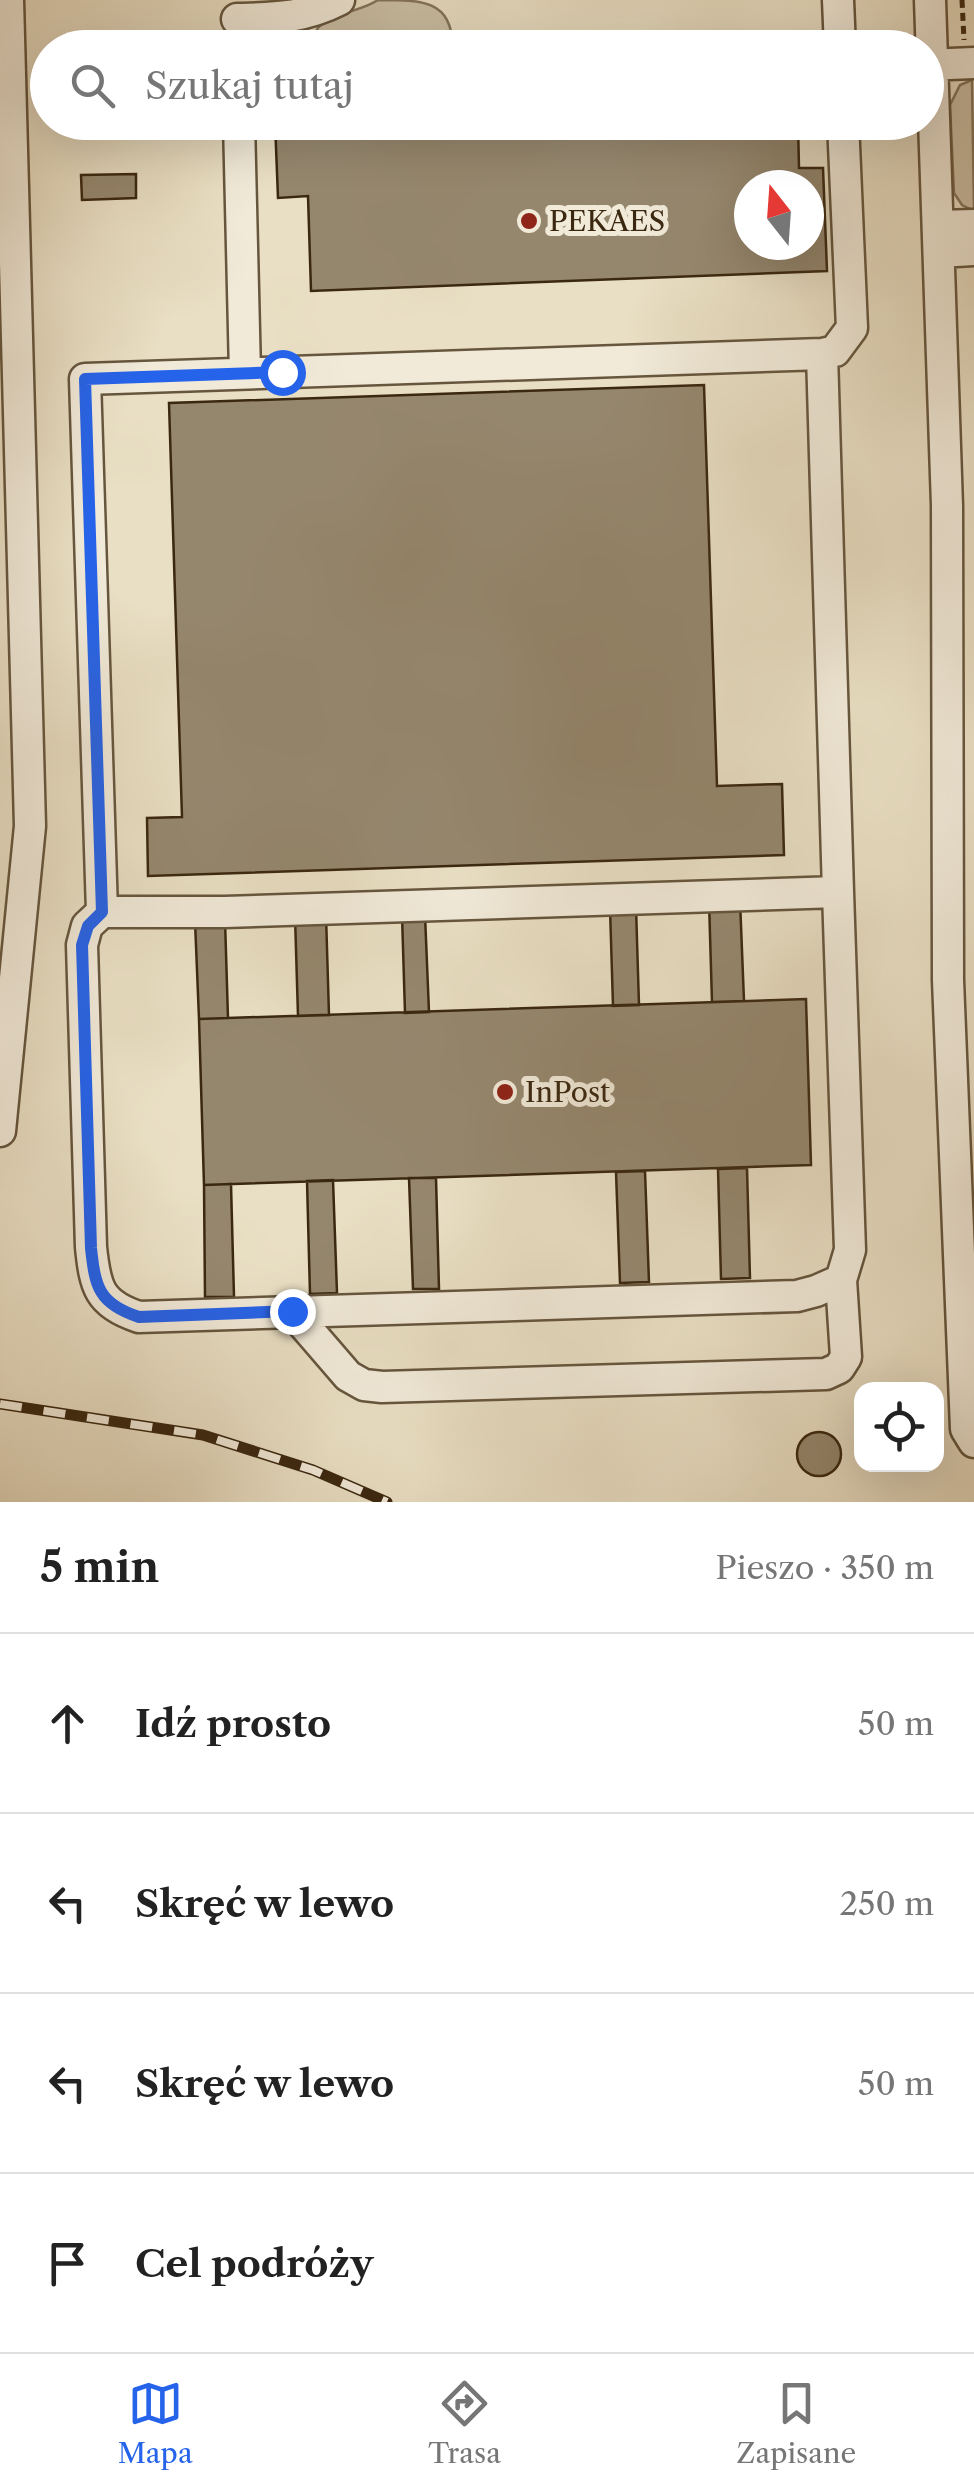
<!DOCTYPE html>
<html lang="pl">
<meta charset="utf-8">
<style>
:root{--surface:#fff;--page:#f6f6f6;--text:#222;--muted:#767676;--line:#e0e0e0;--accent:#2563eb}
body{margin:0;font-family:"Libre Caslon Text",serif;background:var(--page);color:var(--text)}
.controls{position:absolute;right:30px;bottom:30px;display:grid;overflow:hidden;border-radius:20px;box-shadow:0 10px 40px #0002}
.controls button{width:90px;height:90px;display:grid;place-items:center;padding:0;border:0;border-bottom:2px solid var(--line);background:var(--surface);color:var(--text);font:50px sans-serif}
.compass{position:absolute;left:734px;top:170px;width:90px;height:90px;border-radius:50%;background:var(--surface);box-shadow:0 10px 40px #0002;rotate:343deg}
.stop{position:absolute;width:30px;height:30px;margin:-22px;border:8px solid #2563eb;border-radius:50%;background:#fff}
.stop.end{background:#2563eb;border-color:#fff;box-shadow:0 2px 10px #0008}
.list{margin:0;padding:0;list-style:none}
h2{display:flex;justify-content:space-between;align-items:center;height:130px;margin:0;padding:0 40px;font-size:42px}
h2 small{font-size:32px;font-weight:400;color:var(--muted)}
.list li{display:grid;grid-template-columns:65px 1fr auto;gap:30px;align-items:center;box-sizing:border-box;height:180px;padding:0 40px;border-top:2px solid var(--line)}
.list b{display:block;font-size:38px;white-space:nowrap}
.list em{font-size:32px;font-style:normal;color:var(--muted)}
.icon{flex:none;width:55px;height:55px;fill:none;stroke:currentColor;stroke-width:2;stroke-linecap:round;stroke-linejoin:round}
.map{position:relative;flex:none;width:974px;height:1502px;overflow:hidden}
.search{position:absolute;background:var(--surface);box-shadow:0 10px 40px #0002;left:30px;right:30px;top:30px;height:110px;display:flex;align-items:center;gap:25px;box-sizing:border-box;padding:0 35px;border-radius:55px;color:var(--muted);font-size:38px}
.sheet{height:850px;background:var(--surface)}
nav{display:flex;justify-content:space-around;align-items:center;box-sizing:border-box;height:140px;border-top:2px solid var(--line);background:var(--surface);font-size:28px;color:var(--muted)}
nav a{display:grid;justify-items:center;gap:5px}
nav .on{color:var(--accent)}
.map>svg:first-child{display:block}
.green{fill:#cbc0a6;stroke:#83745c;stroke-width:2.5}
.building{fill:#95876e;stroke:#3b2811;stroke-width:2.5;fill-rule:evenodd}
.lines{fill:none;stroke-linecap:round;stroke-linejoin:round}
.minor-casing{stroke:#66563e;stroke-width:35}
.path{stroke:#3b2811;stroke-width:5;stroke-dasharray:8 5;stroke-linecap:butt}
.minor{stroke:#f1ead9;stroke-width:30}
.rail-casing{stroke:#3b2811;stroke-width:11}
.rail{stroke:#f1ead9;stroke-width:8;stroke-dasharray:22;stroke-linecap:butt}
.route{stroke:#2563eb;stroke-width:12}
.poi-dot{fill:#8f2418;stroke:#f1ead9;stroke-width:4}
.labels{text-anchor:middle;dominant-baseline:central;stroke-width:10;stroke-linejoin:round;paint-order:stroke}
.poi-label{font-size:28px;fill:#3b2811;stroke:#f1ead9;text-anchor:start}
</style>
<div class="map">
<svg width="974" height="1502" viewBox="0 0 974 1502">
<rect width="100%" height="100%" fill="#e9dfc4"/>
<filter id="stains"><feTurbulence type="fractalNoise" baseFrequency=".002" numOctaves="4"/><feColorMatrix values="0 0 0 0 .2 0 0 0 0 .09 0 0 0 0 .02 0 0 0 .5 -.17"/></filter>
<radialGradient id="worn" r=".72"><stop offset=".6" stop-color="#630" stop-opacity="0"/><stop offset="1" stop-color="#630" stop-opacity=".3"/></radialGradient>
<path class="green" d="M378,0C424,0 451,0 453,47L308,48C319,8 350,18 378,0Z
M972,80L974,211L962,205L954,193L950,105L960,85Z"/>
<path class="building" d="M275,122H798L799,168H823L827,271L311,291L308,196L278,198ZM749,185H809V245H749Z
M136,174V198L82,200L81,175Z
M704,385L717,786L782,784L784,855L148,876L147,818L182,817L169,403Z
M740,900L744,1001L712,1002L709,901Z
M636,907L639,1005L613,1006L610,908Z
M326,915L329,1015L298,1016L295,916Z
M402,915H425L429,1012L405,1013Z
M225,920L228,1018L199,1019L195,921Z
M806,999L811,1165L204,1185L199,1019Z
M747,1168L750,1278L721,1279L718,1169Z
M645,1171L649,1282L620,1283L616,1172Z
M409,1178H436L439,1289H413Z
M333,1180L337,1293L310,1294L307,1181Z
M231,1184L234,1297H205L204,1185Z
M797 1454a22 22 0 1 1 44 0a22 22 0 1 1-44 0Z"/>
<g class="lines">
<defs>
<path id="minor" d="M838,0L840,48
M930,0L947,506L948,980L966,1429L974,1442
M237,19C275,18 304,18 339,0
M926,65L974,63
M239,122L245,373
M938,226L974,225
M939,252L974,250
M822,354L838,892L225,912H102L85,379Z
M822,354L835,351L852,328L843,122
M102,912L87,926L82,945L91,1247C95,1287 99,1304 139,1317L797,1296L816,1291L841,1280L850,1250L838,892
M0,1131L30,826L8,0
M292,1311L348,1376L364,1385L382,1387L826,1374L839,1368L846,1357L841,1280"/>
</defs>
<use href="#minor" class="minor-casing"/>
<path class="path" d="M962,0L964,40"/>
<use href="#minor" class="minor"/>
<defs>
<path id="rail" d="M0,1404L203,1435L313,1470L387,1502"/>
</defs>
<use href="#rail" class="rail-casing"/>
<use href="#rail" class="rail"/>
</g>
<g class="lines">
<path class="route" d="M282,372L85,379L102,912L88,926L82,945L91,1248C95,1287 99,1304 139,1317L292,1311"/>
</g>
<g class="poi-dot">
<circle cx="529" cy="221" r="10"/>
<circle cx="505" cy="1092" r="10"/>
</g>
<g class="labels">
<g class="poi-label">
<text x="549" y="221">PEKAES</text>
<text x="525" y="1092">InPost</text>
</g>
</g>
<rect width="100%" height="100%" filter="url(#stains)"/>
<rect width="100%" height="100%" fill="url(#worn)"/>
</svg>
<div class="controls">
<button><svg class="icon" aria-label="locate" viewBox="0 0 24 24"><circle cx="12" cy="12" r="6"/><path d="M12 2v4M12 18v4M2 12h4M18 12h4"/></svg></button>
</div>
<svg class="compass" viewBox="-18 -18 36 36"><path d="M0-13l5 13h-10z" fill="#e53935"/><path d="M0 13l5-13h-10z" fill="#767676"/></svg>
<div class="stop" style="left:282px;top:372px"></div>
<div class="stop end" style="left:292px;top:1311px"></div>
<div class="search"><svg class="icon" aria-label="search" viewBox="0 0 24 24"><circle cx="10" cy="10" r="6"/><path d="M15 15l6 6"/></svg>Szukaj tutaj</div>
</div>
<section class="sheet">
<h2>5 min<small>Pieszo · 350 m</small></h2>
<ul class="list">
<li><svg class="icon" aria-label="ahead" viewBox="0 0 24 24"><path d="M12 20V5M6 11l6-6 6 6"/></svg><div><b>Idź prosto</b></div><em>50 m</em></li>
<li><svg class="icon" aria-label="left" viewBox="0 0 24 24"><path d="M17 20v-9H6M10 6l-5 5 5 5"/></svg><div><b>Skręć w lewo</b></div><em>250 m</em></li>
<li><svg class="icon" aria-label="left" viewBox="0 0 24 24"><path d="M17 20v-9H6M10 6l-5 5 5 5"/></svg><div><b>Skręć w lewo</b></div><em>50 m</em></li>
<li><svg class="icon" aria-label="arrive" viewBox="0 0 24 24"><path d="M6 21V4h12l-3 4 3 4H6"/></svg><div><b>Cel podróży</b></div></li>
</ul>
</section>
<nav>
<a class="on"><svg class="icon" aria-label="map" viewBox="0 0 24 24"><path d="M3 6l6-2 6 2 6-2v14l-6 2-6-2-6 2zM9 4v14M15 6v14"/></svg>Mapa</a>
<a><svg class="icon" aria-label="directions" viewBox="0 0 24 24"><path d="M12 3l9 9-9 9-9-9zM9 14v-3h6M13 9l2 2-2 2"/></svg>Trasa</a>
<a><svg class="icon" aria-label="saved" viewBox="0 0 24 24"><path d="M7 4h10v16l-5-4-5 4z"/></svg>Zapisane</a>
</nav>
